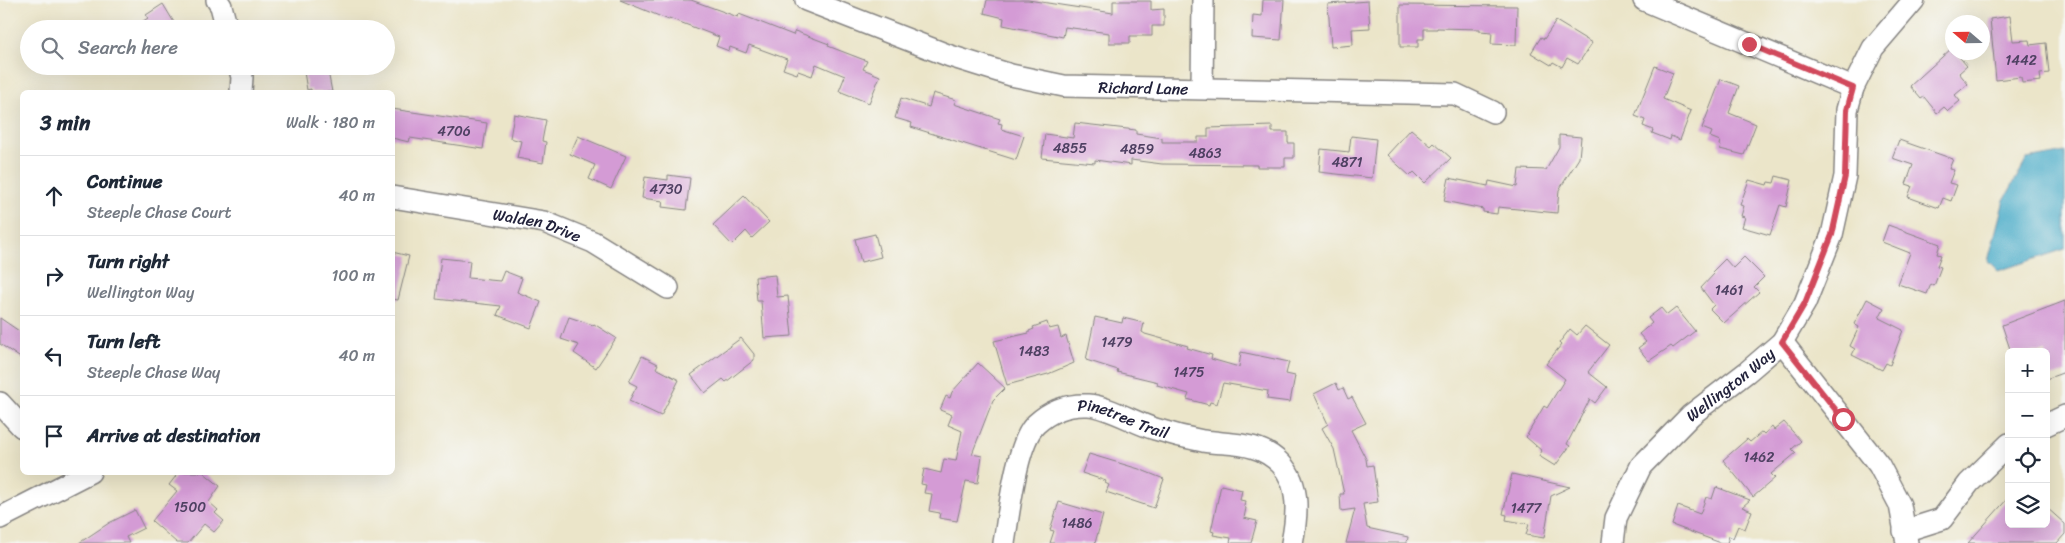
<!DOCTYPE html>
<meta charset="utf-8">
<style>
:root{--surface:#fff;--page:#f2f2f3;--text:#1f2937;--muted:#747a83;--line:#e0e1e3}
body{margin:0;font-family:Sriracha,sans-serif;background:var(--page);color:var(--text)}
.controls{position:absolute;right:15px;bottom:15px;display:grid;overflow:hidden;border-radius:8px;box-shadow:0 5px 20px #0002}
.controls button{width:45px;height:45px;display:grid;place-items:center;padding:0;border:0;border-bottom:1px solid var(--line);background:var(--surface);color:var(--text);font:25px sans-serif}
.compass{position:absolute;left:1945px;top:15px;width:45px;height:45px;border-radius:50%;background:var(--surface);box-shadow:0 5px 20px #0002;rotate:290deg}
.stop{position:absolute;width:15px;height:15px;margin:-11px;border:4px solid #d1495b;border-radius:50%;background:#fff}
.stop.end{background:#d1495b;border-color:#fff;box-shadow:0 1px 5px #0008}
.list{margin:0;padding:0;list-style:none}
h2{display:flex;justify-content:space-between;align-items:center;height:65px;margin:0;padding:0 20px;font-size:21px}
h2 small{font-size:16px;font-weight:400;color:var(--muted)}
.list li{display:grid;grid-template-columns:32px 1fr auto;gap:15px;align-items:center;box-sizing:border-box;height:80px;padding:0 20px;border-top:1px solid var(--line)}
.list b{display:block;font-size:19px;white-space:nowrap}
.list p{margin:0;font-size:16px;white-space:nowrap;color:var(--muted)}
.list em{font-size:16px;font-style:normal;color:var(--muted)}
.icon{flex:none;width:28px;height:28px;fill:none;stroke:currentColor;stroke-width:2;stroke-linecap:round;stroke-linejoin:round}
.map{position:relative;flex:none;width:2065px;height:543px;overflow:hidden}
.search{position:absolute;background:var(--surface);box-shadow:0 5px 20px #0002;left:20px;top:20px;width:375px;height:55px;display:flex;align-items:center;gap:12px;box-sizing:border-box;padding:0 18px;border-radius:28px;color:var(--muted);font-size:19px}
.panel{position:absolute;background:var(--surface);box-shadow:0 5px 20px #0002;left:20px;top:90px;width:375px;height:385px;border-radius:8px}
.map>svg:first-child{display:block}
.water{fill:#49acc9;stroke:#366782}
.building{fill:#d49bd5}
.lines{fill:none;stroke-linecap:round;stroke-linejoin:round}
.minor-casing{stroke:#868482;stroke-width:24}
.minor{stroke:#fff;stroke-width:21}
.route{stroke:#d1495b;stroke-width:6}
.labels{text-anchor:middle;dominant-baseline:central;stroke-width:4;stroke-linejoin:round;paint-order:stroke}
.number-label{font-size:14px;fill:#4e4062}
.street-label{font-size:16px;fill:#22223b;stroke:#f6f6f2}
</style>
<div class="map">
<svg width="2065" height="543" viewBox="0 0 2065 543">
<rect width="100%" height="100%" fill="#f6f6f2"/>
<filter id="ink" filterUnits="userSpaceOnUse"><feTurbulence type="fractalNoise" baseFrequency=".02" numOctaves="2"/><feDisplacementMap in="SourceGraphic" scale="10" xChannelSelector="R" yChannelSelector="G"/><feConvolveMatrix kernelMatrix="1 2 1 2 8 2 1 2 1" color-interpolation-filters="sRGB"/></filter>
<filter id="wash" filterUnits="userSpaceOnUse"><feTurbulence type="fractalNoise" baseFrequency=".0096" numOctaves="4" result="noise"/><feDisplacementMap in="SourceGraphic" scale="20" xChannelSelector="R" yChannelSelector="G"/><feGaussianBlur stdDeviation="1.12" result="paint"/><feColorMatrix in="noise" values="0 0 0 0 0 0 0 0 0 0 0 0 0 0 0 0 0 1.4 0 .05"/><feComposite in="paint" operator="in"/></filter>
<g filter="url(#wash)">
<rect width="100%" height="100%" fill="#ebe5c9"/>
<path class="water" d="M2065,152V249L1998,271L1988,261L2004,200L2027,159Z"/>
<g id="blocks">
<path class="building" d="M620,0H691L738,17L739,14L793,35L795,31L829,44L828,46L867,61L863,69L880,76L869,103L839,91L845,76L816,64L812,76L798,71L797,74L783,69L787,59L749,45L746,53L730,47L729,51L716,46L719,37L669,18V20Z
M987,0H1028L1113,13V1H1151V10L1164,9V26H1152V36H1130V43H1109V33L1065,27L1063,37L1003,25L1004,18L984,13Z
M1263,0H1284L1281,40L1252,38L1253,15L1262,16Z
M1368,1L1370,28L1352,29L1353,45L1331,47L1328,4Z
M163,4L178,29H131L148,18L146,15Z
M1400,5L1517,6L1516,45L1491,44L1492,32L1480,31V29L1437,28V29H1424V39H1418V47H1400Z
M2010,16L2013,41L2029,40L2030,45L2046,43L2049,73L2040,74L2041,81L2022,83L2021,77L1996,80L1990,19Z
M1556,21L1592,43L1578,64L1567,58L1562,67L1553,62L1551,65L1531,53L1541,37L1544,39Z
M1952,48V52H1955L1967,66L1959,73L1968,84L1955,95L1960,101L1948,111L1944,107L1937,113L1924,97L1921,99L1910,86Z
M303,66H327L332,92H311V89L307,90Z
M1655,66L1673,73L1663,99L1691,111L1680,140L1671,136L1670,140L1652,133L1653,130L1643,126L1645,120L1635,116Z
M1721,79L1739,86L1729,113L1756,124L1744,155L1720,149L1721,146L1719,145L1720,141L1710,137L1712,132L1702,128Z
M933,93L956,100L954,104L1000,119L998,123L1002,124L1001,129L1024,136L1016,160L911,127L912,123L895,118L901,98L929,107Z
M392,109L487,123L483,149L410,138L409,142L392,138Z
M514,114L546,120L542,141L546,142L543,163L517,158L521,141L510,138Z
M1075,123L1136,130V134L1162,138V142H1198V137H1208V128L1272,126V132H1288V143H1294V158H1285V167H1257V165L1162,164L1131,160V165L1095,160V163L1042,158L1045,134L1073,138Z
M1411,129L1431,146L1434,143L1451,158L1425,183L1414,172L1410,176L1387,155Z
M1559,135L1581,137L1579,158L1559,190L1557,213L1498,207L1497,214L1483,212V209L1444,201L1449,178L1488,186L1489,181L1517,187L1519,169L1546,170L1559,147Z
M578,136L626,156L611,189L589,179L595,165L570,154Z
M1351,136L1376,139L1372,178L1319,172L1321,149L1349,152Z
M1899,140L1953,159L1949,169L1954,170L1949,183L1957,185L1951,201L1943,198L1939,208L1908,197L1912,186L1906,184L1913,165L1892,158Z
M668,175L690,178L686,210L662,207L663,201L642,198L645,177L668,180Z
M1776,176L1792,180L1786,207L1780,205L1770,235L1742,227L1745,217L1741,216L1744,206L1740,205L1749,180L1767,185L1768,182L1774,183Z
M744,196L769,222L752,238L746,231L732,245L713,225Z
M1888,225L1940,244L1937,254L1941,255L1937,266L1941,267L1934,286L1931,284L1927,294L1898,284L1910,253L1882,242Z
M875,234L881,257L861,262L855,239Z
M392,252L409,256L398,300L392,299Z
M1744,257L1764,277L1754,287L1759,292L1724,323L1710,309L1714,305L1701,288L1714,274L1712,272L1725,259L1733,268Z
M441,258L470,261L468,278L500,281L504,271L522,278L517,292L541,302L531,328L497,315L501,306L436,299Z
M775,275L777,297L788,296L792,336L764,338L761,301H757L755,277Z
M1867,299L1884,308L1879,318L1903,330L1890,365L1886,363L1882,370L1852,355L1855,349L1850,346L1859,327L1854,324Z
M2065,301V372L2046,379V352H2011L2002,325Z
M1661,308L1667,315L1676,308L1695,331L1673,348L1671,346L1649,361L1638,348L1646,342L1639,334L1652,323L1648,318Z
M569,317L593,325L594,324L616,338L596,368L574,353L579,345L561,339Z
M1095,317L1122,323L1123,318L1144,323L1142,332L1145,334L1188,346L1187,348L1212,355L1211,359L1239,367L1241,352L1289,362L1286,374L1295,376L1290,402L1267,399L1268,391L1223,383L1217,404L1210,402L1209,405L1187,399L1189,394L1157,385L1158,382L1117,372L1118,370L1086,360Z
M0,318L22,333V359L0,344Z
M1047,322L1049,329L1058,327L1061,338L1066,336L1074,363L1048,374L1007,385L994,341L1029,333V331L1034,329L1033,327Z
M1585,326L1609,345L1588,372L1607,387L1595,403L1590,399L1567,444L1570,446L1555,466L1539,456L1542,451L1526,437L1544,406L1547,408L1565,379L1546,364L1561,345L1559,343L1570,329L1577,335Z
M741,338L754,354V360L726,382L723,379L705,393L691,375Z
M642,356L658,364L656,368L679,380L661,416L629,401L637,386L629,382Z
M978,363L1005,388L993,400L972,454L982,456L978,483L966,481L957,521L939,518L940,513L929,511L932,494L924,493L926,485L921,484L924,469L941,473L944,459L956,461L962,431L948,425L952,415L940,410L946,396L950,398L952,392Z
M1336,383L1339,390L1343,388L1348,399L1352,397L1366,423L1351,430L1366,459L1367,466L1373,465L1378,502L1363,504L1367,528L1408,537L1407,543H1346L1355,509L1341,511L1340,494H1344L1334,449L1322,428L1328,424L1314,394Z
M1784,422L1801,441L1792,449L1796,453L1771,474L1775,478L1753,497L1723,460L1747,439L1750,442L1762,432L1764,434L1772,427L1774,430Z
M1089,454L1139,469L1164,479L1154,508L1106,492L1109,485L1105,483L1106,481L1082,473Z
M179,472H203L220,486L209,502L218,510L215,513L224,521L214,532L204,524L188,543H177L152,521L177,491L169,485Z
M1512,474L1570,487L1551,496L1544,538L1526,535L1529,524L1506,520L1507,515L1503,514Z
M1221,485L1242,490L1240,500L1245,501L1244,507L1246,508L1244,518L1257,521L1251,543H1230L1231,538L1213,535L1214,532L1211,531Z
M1716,487L1750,500L1742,507L1752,511L1745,529L1738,526L1733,538L1729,536L1727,543H1721L1672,525L1678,506L1700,514L1706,497L1712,499Z
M2009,497V524H2046V507L2065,524V534L2057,543H1968Z
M1059,502L1103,515L1095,543H1050L1054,531L1050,530Z
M135,510L144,528L126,537L129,543H79L109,523Z"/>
</g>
</g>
<g filter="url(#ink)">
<use href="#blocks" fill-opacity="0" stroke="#868482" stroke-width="1"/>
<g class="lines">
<defs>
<g id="minor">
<path d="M217,0L221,6L227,29"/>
<path id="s1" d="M806,0L950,56L1011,75L1064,86L1455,94L1493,112"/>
<path d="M1644,0L1853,88"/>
<path d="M239,66L242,77L241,92"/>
<path d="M1202,88L1203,0"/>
<path id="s2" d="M392,197L544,222L593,242L668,288"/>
<path d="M1782,342L1879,465L1900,505L1907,543"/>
<path d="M0,403L22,427"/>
<path d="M2046,425L2065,416"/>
<path d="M0,518L90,472"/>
<path d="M1904,531L1942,519L1969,483L2009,444"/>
<path id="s3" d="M1004,543C1009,514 1016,443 1036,424C1051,410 1068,404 1088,405C1107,406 1135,423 1155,429C1171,434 1187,438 1203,441C1232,445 1259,441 1281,464C1301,485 1297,517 1292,543"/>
<path id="s4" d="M1613,543L1616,518L1641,466L1691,415L1747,372L1782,342L1805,303L1832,235L1845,176L1847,110L1853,88L1873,48L1914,0"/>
</g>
</defs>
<use href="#minor" class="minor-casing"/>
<use href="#minor" class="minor"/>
</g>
</g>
<g class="lines" filter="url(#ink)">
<path class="route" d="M1749,44L1853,88L1847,110L1845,176L1832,235L1805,303L1782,342L1843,419"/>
</g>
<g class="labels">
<g class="number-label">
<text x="2021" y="60">1442</text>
<text x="454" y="131">4706</text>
<text x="1070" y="148">4855</text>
<text x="1137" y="149">4859</text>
<text x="1205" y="153">4863</text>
<text x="1347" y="162">4871</text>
<text x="666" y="189">4730</text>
<text x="1729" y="290">1461</text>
<text x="1117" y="342">1479</text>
<text x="1034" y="351">1483</text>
<text x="1189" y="372">1475</text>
<text x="1759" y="457">1462</text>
<text x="190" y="507">1500</text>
<text x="1526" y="508">1477</text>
<text x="1077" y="523">1486</text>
</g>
<g class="street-label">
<text stroke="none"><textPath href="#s1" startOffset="352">Richard Lane</textPath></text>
<text stroke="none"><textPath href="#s2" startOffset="148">Walden Drive</textPath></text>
<text stroke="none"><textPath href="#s4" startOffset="204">Wellington Way</textPath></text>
<text stroke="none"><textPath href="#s3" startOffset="219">Pinetree Trail</textPath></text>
</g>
</g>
</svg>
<div class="controls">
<button>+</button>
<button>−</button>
<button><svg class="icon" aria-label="locate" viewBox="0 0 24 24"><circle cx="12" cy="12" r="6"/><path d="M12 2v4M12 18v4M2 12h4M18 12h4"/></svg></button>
<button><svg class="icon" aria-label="layers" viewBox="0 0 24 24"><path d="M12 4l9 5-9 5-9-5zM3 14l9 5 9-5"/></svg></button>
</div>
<svg class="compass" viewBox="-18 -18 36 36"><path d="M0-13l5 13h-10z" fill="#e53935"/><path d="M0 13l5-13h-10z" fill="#747a83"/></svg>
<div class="stop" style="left:1843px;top:419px"></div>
<div class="stop end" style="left:1749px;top:44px"></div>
<div class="search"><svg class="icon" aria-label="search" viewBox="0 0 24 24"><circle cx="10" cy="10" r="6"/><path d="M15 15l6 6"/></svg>Search here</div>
<section class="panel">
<h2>3 min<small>Walk · 180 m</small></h2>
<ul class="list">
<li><svg class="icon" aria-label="ahead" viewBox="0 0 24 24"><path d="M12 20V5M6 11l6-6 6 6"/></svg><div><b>Continue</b><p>Steeple Chase Court</p></div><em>40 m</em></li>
<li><svg class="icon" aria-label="right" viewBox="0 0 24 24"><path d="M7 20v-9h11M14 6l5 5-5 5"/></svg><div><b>Turn right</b><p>Wellington Way</p></div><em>100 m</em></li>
<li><svg class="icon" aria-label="left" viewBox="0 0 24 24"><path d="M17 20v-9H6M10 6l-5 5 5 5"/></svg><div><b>Turn left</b><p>Steeple Chase Way</p></div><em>40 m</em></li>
<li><svg class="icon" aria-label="arrive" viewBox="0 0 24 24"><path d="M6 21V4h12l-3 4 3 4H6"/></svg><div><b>Arrive at destination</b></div></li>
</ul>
</section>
</div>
